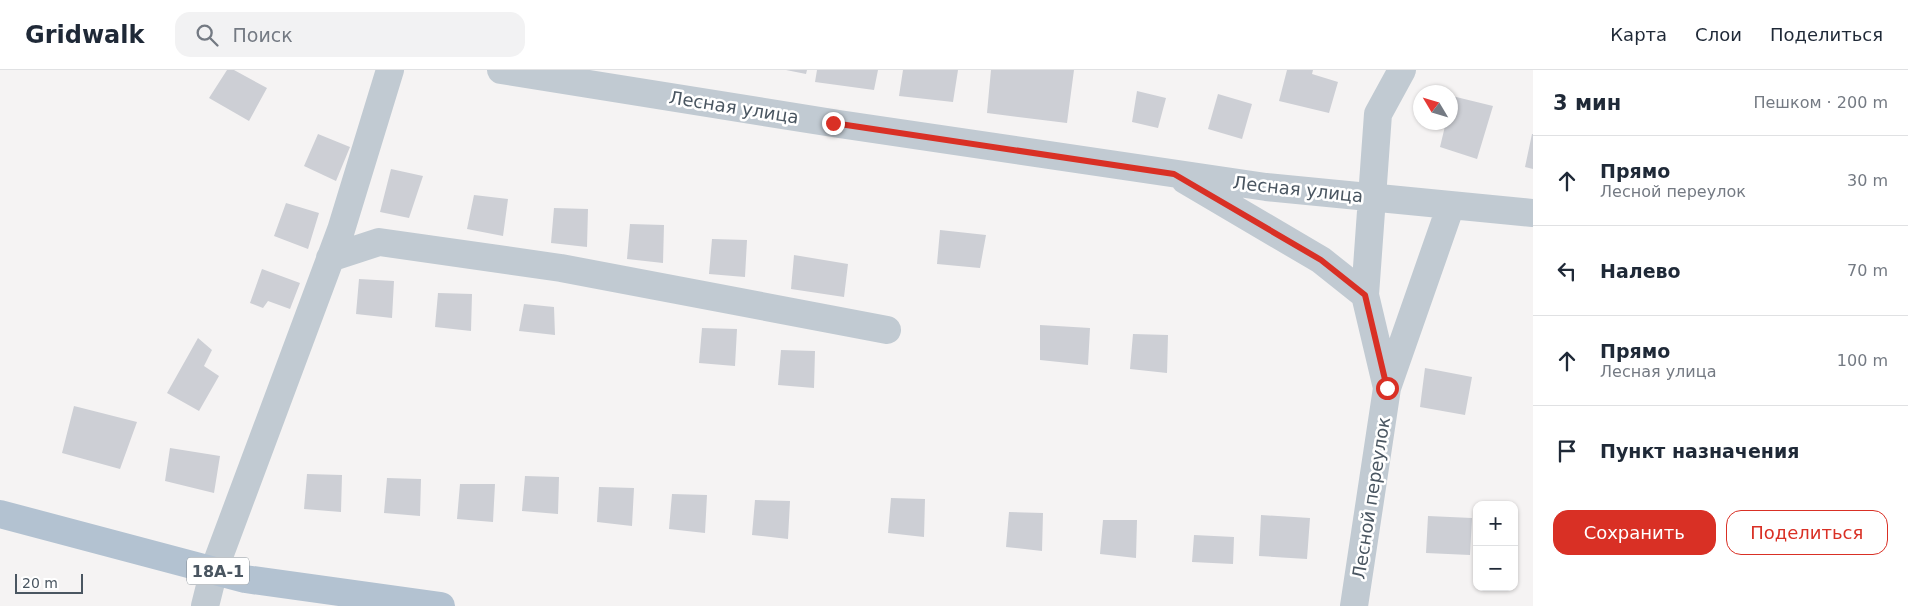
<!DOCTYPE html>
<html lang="ru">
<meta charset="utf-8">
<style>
:root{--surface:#fff;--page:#f2f2f3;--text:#1f2937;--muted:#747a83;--line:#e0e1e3;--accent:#d93025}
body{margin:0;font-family:"DejaVu Sans",sans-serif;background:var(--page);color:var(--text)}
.controls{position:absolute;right:15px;bottom:15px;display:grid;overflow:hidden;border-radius:10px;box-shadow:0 1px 4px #0004}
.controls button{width:45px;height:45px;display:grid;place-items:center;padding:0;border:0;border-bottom:1px solid var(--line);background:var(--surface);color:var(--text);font:25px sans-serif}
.compass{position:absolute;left:1413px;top:15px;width:45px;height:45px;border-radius:50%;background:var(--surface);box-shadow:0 1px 4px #0004;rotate:308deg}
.scale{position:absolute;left:15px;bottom:12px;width:68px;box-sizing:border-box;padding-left:5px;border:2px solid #4a5661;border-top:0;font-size:14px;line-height:18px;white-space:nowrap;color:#4a5661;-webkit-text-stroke:4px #fff;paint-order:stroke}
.stop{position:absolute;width:15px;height:15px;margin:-11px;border:4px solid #d93025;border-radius:50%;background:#fff}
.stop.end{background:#d93025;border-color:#fff;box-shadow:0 1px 5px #0008}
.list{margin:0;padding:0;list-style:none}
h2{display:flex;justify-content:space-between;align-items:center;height:65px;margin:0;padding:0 20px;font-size:21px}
h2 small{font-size:16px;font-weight:400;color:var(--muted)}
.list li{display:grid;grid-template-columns:32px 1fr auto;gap:15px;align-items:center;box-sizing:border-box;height:90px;padding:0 20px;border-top:1px solid var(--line)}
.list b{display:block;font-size:19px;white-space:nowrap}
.list p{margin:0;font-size:16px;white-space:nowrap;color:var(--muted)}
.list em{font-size:16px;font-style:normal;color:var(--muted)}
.actions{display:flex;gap:10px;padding:15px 20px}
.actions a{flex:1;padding:11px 0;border:1px solid var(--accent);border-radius:15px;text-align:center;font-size:18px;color:var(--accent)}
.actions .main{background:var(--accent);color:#fff}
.icon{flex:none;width:28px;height:28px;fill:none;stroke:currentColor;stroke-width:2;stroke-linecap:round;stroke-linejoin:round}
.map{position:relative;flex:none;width:1533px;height:536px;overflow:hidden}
header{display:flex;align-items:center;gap:30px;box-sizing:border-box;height:70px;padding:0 25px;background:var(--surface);border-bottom:1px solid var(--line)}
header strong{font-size:24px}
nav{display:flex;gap:28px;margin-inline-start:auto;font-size:18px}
.search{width:350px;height:45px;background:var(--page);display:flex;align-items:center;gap:12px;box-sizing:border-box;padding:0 18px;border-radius:15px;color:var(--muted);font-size:19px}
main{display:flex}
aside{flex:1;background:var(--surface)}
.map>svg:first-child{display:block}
.building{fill:#cdcfd5}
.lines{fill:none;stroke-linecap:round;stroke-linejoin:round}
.minor{stroke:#c1cad2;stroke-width:28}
.major{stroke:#b3c2d1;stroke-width:28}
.route{stroke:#d93025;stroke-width:6}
.labels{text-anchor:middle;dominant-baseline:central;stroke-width:5;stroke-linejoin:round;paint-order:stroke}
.shield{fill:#fff;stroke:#808990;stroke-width:1}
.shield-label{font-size:16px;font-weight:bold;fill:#4a5661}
.street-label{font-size:18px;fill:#4a5661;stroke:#fff}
</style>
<header>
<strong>Gridwalk</strong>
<div class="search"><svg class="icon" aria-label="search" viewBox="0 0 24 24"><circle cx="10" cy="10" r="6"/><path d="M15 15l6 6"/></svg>Поиск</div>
<nav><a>Карта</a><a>Слои</a><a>Поделиться</a></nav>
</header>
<main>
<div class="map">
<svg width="1533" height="536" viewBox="0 0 1533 536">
<rect width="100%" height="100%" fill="#f5f3f3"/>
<path class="building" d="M227,0H234L267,18L249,51L209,28Z
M786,0H807L806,4Z
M817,0H878L874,20L815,12Z
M903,0H958L953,32L899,26Z
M991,0H1074L1067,53L987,43Z
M1287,0H1313L1312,4L1338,12L1329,43L1279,31Z
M1137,21L1166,28L1158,58L1132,52Z
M1218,24L1252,34L1242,69L1208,59Z
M1452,26L1493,36L1477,89L1440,77L1446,52H1450Z
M318,64L350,77L336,111L304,96Z
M1532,64H1533V99L1525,97Z
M391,99L423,106L409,148L380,142Z
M474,125L508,129L503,166L467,159Z
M286,133L319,143L308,179L274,166Z
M554,138L588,139L587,177L551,173Z
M630,154L664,155L663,193L627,189Z
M940,160L986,165L980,198L937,194Z
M712,169L747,170L745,207L709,204Z
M794,185L848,194L844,227L791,219Z
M262,199L300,213L290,239L268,231L263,238L250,233Z
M359,209L394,211L392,248L356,244Z
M438,223L472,224L471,261L435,257Z
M524,234L554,237L555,265L519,261Z
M1040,255L1090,258L1088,295L1040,290Z
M702,258L737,259L735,296L699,293Z
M1133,264L1168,265L1167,303L1130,299Z
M198,268L212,280L204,296L219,306L199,341L167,323Z
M781,280L815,281L814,318L778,315Z
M1425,298L1472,307L1465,345L1420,337Z
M74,336L137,352L120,399L62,383Z
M170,378L220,386L214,423L165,411Z
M307,404L342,405L341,442L304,439Z
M525,406L559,407L558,444L522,441Z
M387,408L421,409L420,446L384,443Z
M460,414H495L493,452L457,449Z
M599,417L634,418L632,456L597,452Z
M672,424L707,425L705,463L669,459Z
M891,428L925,429L924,467L888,463Z
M755,430L790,431L788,469L752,465Z
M1009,442L1043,443L1042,481L1006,477Z
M1261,445L1310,448L1307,489L1259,486Z
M1428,446L1472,448L1470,485L1426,483Z
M1103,450H1137L1136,488L1100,484Z
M1194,465L1234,467L1233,494L1192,492Z"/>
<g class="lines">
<path class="minor" d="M501,0L839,54L1266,117L1533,143
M1185,110L1321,190L1365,225
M330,188L379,172L561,198L887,260
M1387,318L1451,135
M205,536L214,500L341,160L390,0
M1354,536L1387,318L1365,225L1378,44L1402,0"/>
<path class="major" d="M0,444L245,509L441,536"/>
</g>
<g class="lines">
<path class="route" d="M833,53L1174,104L1321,190L1365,225L1387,318"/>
</g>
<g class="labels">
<rect class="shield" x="187" y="487.5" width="62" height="27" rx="4"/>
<g class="shield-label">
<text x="218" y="501">18А-1</text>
</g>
<g class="street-label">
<text transform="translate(734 37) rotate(9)">Лесная улица</text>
<text transform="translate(1298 119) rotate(6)">Лесная улица</text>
<text transform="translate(1371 428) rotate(-81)">Лесной переулок</text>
</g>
</g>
</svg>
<div class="controls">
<button>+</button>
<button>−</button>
</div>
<svg class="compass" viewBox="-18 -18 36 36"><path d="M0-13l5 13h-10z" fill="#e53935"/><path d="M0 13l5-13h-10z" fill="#747a83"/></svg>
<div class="scale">20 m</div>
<div class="stop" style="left:1387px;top:318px"></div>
<div class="stop end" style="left:833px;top:53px"></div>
</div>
<aside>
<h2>3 мин<small>Пешком · 200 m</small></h2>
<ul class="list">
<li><svg class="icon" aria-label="ahead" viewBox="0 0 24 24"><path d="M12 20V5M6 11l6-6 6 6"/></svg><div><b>Прямо</b><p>Лесной переулок</p></div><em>30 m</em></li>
<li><svg class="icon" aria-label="left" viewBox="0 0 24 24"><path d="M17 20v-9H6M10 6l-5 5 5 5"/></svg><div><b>Налево</b></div><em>70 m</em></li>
<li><svg class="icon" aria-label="ahead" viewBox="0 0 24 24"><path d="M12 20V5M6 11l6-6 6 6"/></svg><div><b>Прямо</b><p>Лесная улица</p></div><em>100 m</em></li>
<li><svg class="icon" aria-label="arrive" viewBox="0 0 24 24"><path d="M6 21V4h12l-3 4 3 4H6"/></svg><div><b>Пункт назначения</b></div></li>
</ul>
<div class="actions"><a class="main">Сохранить</a><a>Поделиться</a></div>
</aside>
</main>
